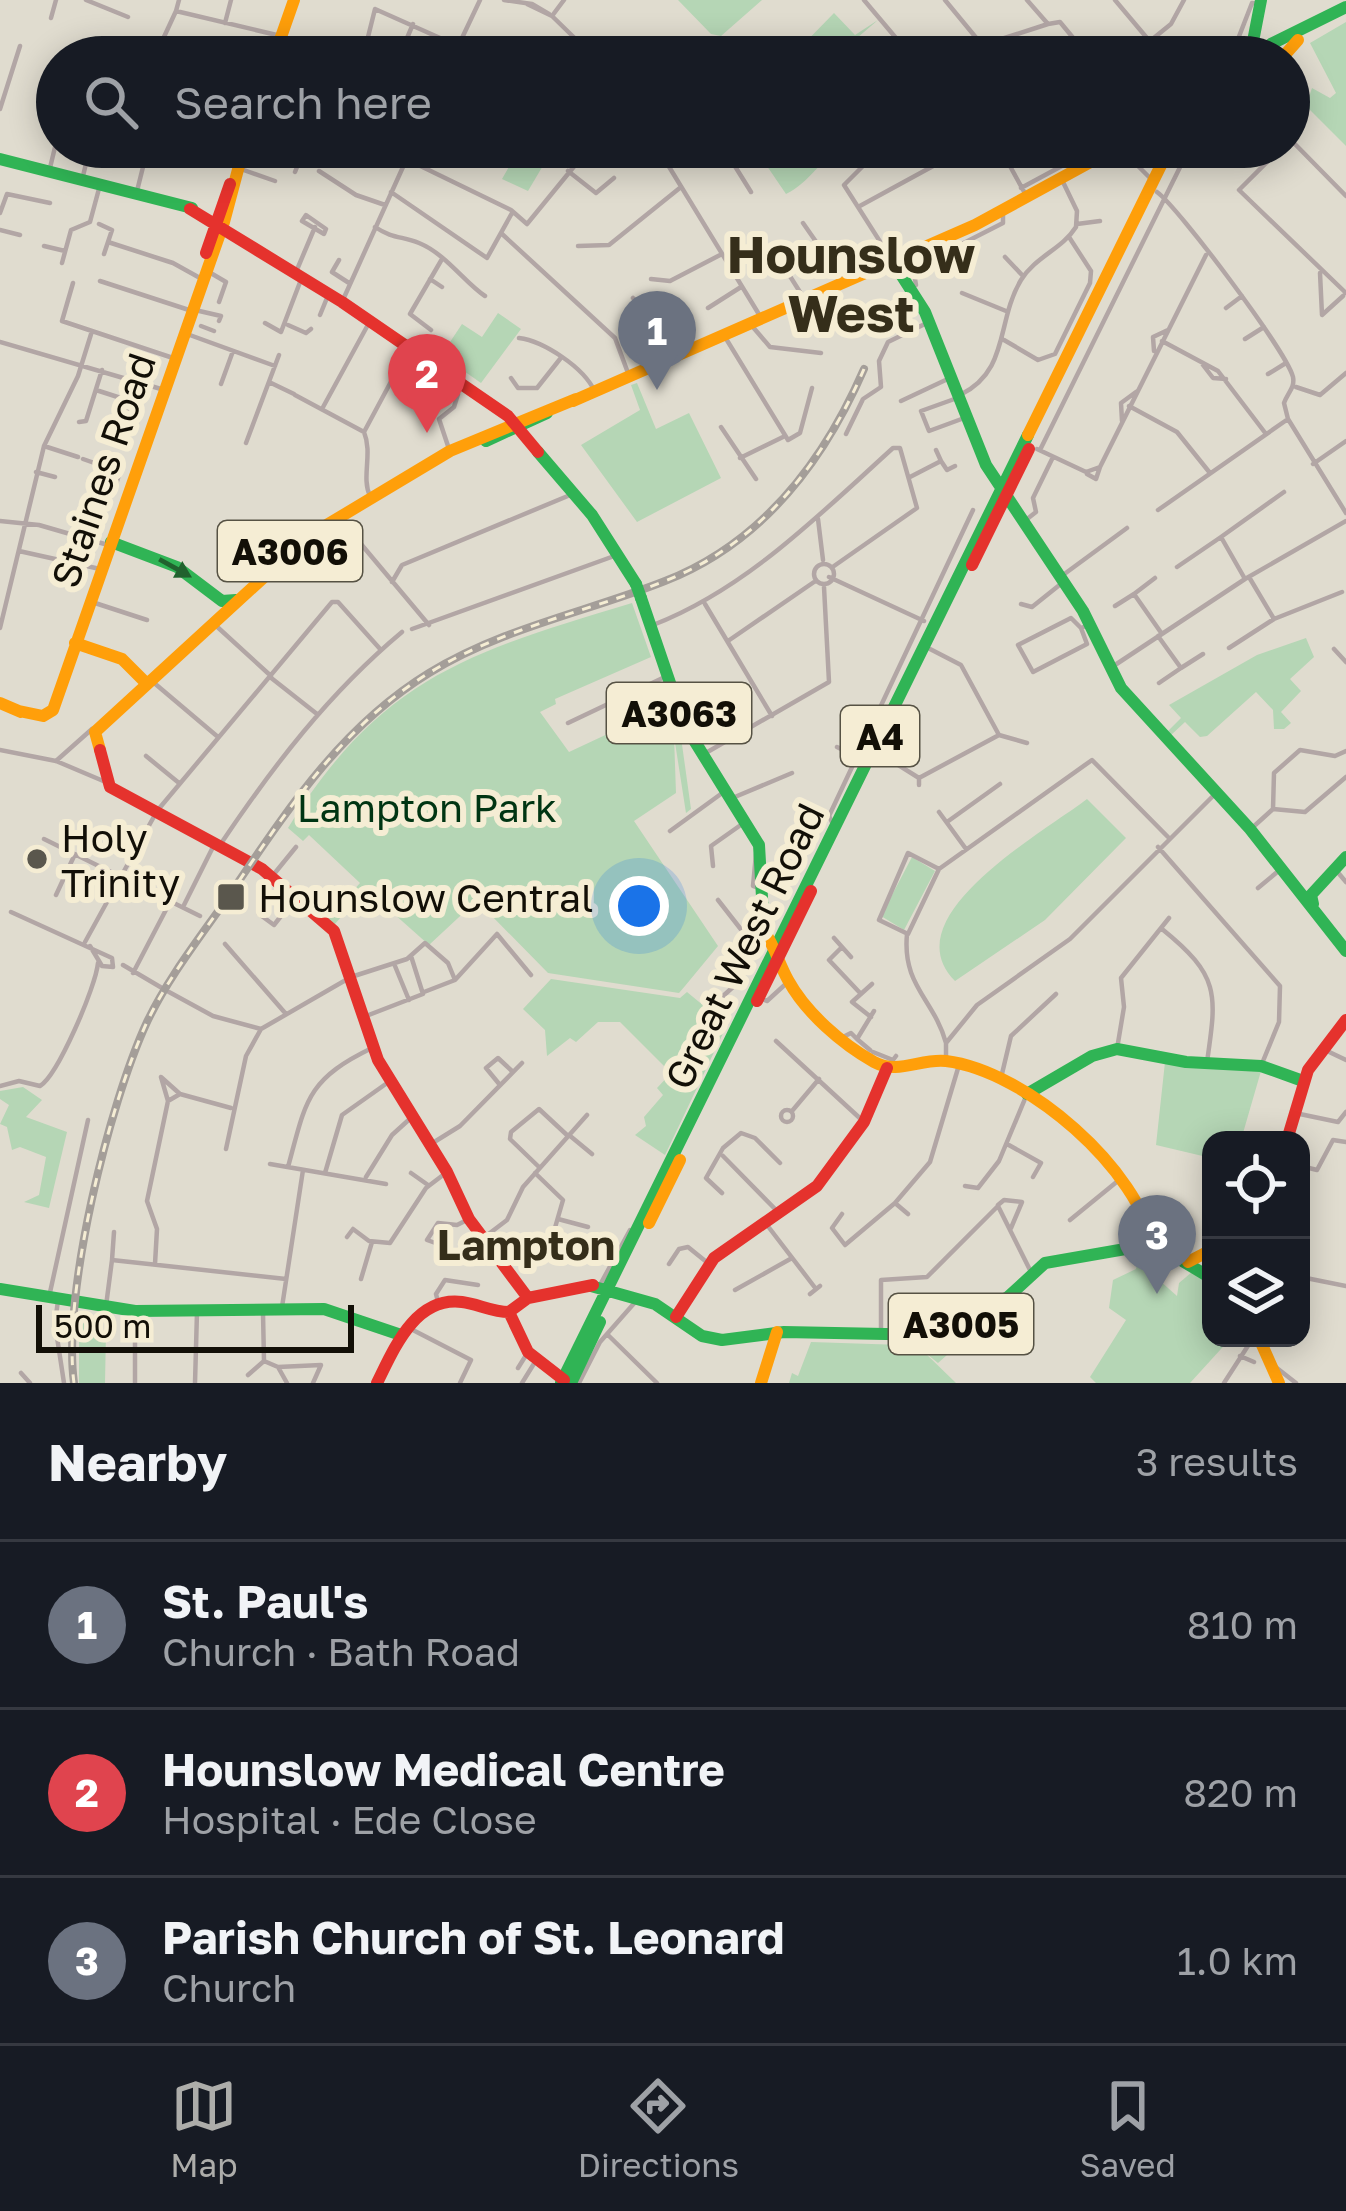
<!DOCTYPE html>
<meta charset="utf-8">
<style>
:root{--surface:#171b24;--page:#20242c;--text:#f1f3f6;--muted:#9ea1a6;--line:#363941;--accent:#adadaa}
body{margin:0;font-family:"Golos Text",sans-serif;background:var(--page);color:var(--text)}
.controls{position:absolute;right:36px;bottom:36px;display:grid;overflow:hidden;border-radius:24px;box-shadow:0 6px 30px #0003}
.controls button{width:108px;height:108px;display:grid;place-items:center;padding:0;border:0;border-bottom:3px solid var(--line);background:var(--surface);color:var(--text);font:60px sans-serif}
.scale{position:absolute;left:36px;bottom:30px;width:318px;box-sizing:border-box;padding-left:12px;border:6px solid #120f07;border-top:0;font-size:33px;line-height:42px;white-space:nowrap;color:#120f07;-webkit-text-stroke:9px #f5edd4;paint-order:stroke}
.you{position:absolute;left:639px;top:906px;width:42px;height:42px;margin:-30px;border:9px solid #fff;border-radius:50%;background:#1a73e8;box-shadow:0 0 0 18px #1a73e833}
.badge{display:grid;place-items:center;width:78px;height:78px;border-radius:50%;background:var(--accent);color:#fff;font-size:39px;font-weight:700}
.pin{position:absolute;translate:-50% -99px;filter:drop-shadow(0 3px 6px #0008)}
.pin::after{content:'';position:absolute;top:63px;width:42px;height:36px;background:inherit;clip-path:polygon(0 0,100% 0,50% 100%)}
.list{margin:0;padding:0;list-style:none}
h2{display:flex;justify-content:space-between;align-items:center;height:156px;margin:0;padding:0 48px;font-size:51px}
h2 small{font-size:39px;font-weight:400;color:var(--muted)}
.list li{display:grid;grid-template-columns:78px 1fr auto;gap:36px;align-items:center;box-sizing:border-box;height:168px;padding:0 48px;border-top:3px solid var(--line)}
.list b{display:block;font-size:45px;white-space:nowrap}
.list p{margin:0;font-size:39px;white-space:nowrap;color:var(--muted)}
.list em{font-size:39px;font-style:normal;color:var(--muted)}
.icon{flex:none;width:66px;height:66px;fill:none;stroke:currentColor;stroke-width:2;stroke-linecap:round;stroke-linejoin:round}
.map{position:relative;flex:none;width:1346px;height:1383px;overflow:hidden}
.search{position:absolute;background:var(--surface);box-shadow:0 6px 30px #0003;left:36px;right:36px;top:36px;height:132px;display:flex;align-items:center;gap:30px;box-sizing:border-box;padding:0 42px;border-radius:66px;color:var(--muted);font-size:45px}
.sheet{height:660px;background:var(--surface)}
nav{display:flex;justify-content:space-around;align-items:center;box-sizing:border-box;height:168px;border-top:3px solid var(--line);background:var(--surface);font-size:33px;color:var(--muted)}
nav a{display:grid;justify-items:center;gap:6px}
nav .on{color:var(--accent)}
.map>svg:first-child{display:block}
.green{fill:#b5d6b5}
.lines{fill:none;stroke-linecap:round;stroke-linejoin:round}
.street{stroke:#b2a6a5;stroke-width:4.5}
.fast{stroke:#30b455;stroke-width:12}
.slow{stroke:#ff9f0a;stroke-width:12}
.jam{stroke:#e5322d;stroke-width:12}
.rail-casing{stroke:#a49e99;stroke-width:8}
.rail{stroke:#f5edd4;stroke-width:3;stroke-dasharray:9;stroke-linecap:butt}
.fast-bridge{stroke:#30b455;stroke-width:12}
.oneway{fill:#21622e}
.poi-dot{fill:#5a574d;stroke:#f5edd4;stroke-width:4.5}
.labels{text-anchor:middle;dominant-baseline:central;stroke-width:12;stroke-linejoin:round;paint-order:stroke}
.shield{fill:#f5edd4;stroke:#565244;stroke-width:3}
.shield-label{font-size:36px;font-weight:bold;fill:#120f07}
.street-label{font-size:39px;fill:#120f07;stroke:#f5edd4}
.park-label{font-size:39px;fill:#003513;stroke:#f5edd4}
.poi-label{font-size:39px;fill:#120f07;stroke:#f5edd4;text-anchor:start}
.neighbourhood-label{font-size:42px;font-weight:bold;fill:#352e1a;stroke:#f5edd4}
.district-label{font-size:51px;font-weight:bold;fill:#352e1a;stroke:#f5edd4}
</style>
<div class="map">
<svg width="1346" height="1383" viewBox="0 0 1346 1383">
<rect width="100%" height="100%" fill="#e0dccf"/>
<path class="green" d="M678,0H762L721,36L711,34Z
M834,13L855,35L878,20L857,38L872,57H791Z
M1346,22V146L1306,106L1312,88L1330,98L1336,93L1310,43Z
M501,147H554L528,191L502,179L510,165L494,156Z
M754,147H839C818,163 810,182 786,194Z
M498,313L521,329L481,383L451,362L457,351L448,345L462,324L482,337Z
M637,383L656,429L689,413L721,478L637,522L581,445L640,410L631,385Z
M632,603L651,657L555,699L556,704L540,712L569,752L646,716L653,728L669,720L673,726V719L680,730L691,809L686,813L674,736L676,793L634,821L718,946L685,986L679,993L548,973L486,910L472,905L429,945L366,889L334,925L328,919L360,883L309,835L303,841L288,828C381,677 470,652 632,603Z
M1306,638L1314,657L1290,679L1301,691L1281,712L1291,723L1284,729H1274L1273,710L1256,692L1207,736L1200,737L1185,722L1170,736L1167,732L1181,718L1169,705L1257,655Z
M1087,799L1126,838L1045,920L955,981C891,917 1043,833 1087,799Z
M912,857L935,871L904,930L881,916Z
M551,979L680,998L687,992L727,1025L665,1155L635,1135L646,1126L644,1117L663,1095L657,1088L671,1073L620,1022H598L576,1042L570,1038L547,1056L545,1030L523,1009Z
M1165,1062L1261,1071L1241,1140H1211V1158L1156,1145Z
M23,1087L42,1100L26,1117L67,1132L49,1208L24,1202L39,1195L46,1157L20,1147L12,1150L7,1127L0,1124L9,1105L0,1099V1091Z
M1139,1255L1153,1256L1150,1272L1177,1296L1179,1283L1192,1272L1211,1285V1338H1231L1190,1383H1096L1090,1377L1126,1320L1109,1308L1113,1280L1136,1269Z
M79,1323L98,1324V1332H106L105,1383H79Z
M889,1340L935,1342L933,1350L947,1355L938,1363L922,1350L956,1383H789L792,1373L798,1376L811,1342L902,1345Z"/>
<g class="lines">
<path class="street" d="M86,0L128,17
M179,0L176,11L281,36
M504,0L532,4L549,14
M864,0L912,57
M945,0L992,57
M1027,0L1048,24L1060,22L1089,57
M1115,0L1163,57
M527,4L552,16L594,57
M552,16L564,0
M51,18L56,0
M225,23L231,0
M1150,41L1171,24L1184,0
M460,42L493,57
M157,52L176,11
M116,54L130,57
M68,57V55
M156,57L157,52L176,57
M363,57L375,9L458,46
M399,57L413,24
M453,57L480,0
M973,57L989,43L1048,24
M1231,57L1252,3L1260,4
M57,98V121
M0,109L20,46
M1289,138L1346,196
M366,147L403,166
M657,147L760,316
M723,147L751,192
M882,147L844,185L893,262
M1009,147L1011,168L1027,197
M1119,147L1153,181
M1282,147L1239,190L1346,293
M406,159L511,210L527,224L590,147
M667,164L699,147
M238,168L275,181
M319,171L356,195L385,205
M568,171L596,193L614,178
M49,172L57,139
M295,172L305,147
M83,176L90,147
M1021,188L1097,147
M137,191L148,147
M391,192L487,258L512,213
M1157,192C1178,207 1287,352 1293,377C1295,388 1288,392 1284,403L1288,419L1346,513
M858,207L968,147
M0,213L7,194L50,203
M306,215L326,229L324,234L302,221Z
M803,223L842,279
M99,224L112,230L104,254
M1077,224L1100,221
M375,227C393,239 402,236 419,243C446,254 465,283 485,296
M0,230L20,235
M501,233L615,338L628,373
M108,242L173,263L200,278
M943,243L952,249L1003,223V210
M44,246L65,251
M578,246L609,245L681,187
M776,254L805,300
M1005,257L1023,276
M339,260L332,272L349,283
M62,263L71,230L90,222L100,185
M209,272L226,282L219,302
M296,272L315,227
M1320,273L1322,315L1343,296
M430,279L442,287
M651,279L670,281L722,254
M100,281L189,310
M73,283L62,321L173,358
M916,285L915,279L946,248
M962,293L1006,311
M633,298L649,315L664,357
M342,302L412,147
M708,308L741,287
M1226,308L1242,296
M195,310L221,316L219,321
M320,315L329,293
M265,323L281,332L302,277
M288,325L306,333L311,329
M201,326L214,331
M752,326L770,347L821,353
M431,330L410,314L442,259
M187,334L275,366
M725,337L788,440L800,433L812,388
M519,338C543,341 584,367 595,392
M1245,339L1264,327
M1004,340L1038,360L1055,354L1090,283L1091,271L1069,237
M1162,341L1218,371L1266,434
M0,342L161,389
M1154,351L1153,337L1168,330
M1203,365L1213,378L1226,379
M1268,374L1286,363
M511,378L518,388H537L560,359
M420,380L427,371L458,394L454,407L439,419L449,449
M269,382L294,394
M221,384L233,351
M1296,387L1320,395L1346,373
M96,390L127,400V422L136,426
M295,395L364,432C373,454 361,477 370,496
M960,395C1010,371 996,321 1021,280C1035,257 1062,249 1076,227L1077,211L1063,182
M960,397L921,411L929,431L967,417
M901,401L952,377
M1129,406L1177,432L1210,473
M322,409L370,321
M1122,421L1121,403L1136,392
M79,422L86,421L102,370
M721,427L756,479
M122,431L126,417
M364,432L409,348
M846,434L863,399L881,387L879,361L888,342L929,322
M246,443L279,355
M44,446L78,457
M1037,449L1086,472L1100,467L1206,255
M936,450L941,461
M1040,450L1190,147
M740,458L783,437
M83,459L120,472L116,484
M1313,464L1346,441
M36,472L55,477
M1087,474L1096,479L1100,467
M910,477L941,461L947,470L955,466
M1158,510L1288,419
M818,519L823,560
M0,521L39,525L108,545
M1022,523L1036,512L1033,498L1053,457
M361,544L429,625
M19,551L100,569
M814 574a10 10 0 1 1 20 0a10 10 0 1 1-20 0Z
M1177,567L1221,537
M1063,575L1127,528
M829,577L924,621
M1249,577L1274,619L1342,592
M1245,579L1221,537L1284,492
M392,582L402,565L575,493
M1134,594L1155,578
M95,603L147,620
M705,604L772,716
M1021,604L1032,607L1062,583
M1115,606L1134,594L1162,634
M213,623L271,676
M653,625C746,589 819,515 893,448H900L917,508L834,566
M0,628L44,446L78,376L92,331
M1081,628L1071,618L1018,645L1033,672L1087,644L1081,628L1091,624
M412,629L617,555
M1158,636L1181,668L1203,654
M728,641L814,582
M1229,648L1274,619
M930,649L961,665L999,735L1027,743
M1334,649L1346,662
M1112,667L1245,579L1346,521
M270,677L317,714
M153,682L218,737
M1159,683L1181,668
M568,723L669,675
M837,747L857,757
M0,750L56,761L108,783
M879,753L919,778
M704,754L829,682L824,587
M146,756L179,783
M56,761L92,729
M919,785V778L999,735
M730,799L792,773
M1273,809L1274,773L1300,750L1335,756L1346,751
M939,812L966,849
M832,822L829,816L973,510
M947,822L1000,784
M1252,828L1273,809L1305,812L1346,777
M670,831L725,791
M44,839L200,916
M220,845C273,766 329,693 402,632
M1158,847L1280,986L1279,1022L1261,1066
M756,854L753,886L761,889
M713,866L711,846L745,822
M939,869L908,853L879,920L908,934L939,869L1092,760L1168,837
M1335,869L1346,882
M274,874L296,847
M1258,888L1282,868
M56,895L75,854
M718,900L754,946L733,987L722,997
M183,907L215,843
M11,912L112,958L113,967L102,966L90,946
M259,914L274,925L296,897
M1162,929C1220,976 1217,993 1207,1062
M907,934C902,986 934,999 946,1043
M834,938L851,957
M85,942L157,811L332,602H338L381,650
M225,944L286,1014
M842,947L829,960L861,994
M123,965L162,988
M395,966L409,1000
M133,973L169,904
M169,992L213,1016L261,1029
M424,992L455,980L497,934L531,975
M762,999L767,1001L789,981
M366,1016L423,994L411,956
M871,1017L852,1002L872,984
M843,1037L851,1033L857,1039L874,1011
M857,1039L870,1050
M776,1041L864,1122
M1117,1049L1124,1007L1121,978L1169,918
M1325,1050L1346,1060
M873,1052L893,1060L896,1056
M946,1061V1043L977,1005L1070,939L1217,792
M1001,1078L1011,1036L1056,994
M500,1085L486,1068L498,1058L513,1072
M0,1086L19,1081L40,1086
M40,1086C58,1075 96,986 98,963
M168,1101L161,1077L180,1094
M781 1116a6 6 0 1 1 12 0a6 6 0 1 1-12 0Z
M792,1111L819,1079
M1295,1113L1338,1122L1346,1112
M569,1135L592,1154
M431,1144L460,1126L522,1063
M1007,1144L1041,1163L1033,1177
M226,1149L246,1056L261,1029L351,977L407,959L425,943L448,963L455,980
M723,1156L781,1215
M270,1164L386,1184
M1301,1166L1317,1170L1333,1140L1346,1142
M288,1167C306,1101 306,1080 372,1048
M540,1168L510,1139L511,1132L539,1109L568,1136
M325,1173L342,1115L390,1081
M411,1173L428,1185
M535,1173L563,1200L550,1245
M366,1177L392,1135L413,1116
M965,1186L978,1188L999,1161L1027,1094
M722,1193L706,1178L723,1148L741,1133L755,1138L780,1163
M895,1203L908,1214
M998,1205L1004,1200L1022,1202L1011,1228
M842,1214L832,1228L845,1245L895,1203L930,1162L959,1065
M558,1219L588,1227
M1070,1220L1119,1180
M767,1225L816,1289
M489,1235L507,1264
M347,1237L353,1229L369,1241L390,1243L426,1188L447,1172
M482,1239L507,1220L523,1187L587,1115
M444,1246L427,1240L438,1223L457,1225L469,1219
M112,1260L114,1232
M155,1264L157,1229L147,1201L168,1101L180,1094L231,1108
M669,1264L679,1249L688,1247L709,1264
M1301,1277L1346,1286
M361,1279L372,1242
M601,1283L630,1230
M735,1290L792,1258
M810,1294L820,1286
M49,1297L88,1120
M58,1300L55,1324L64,1383
M438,1302L436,1294L445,1280L478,1285
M106,1306L112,1260L286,1279
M282,1307L303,1170
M263,1313L264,1361L278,1367L287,1383
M409,1328L471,1360L460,1383
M881,1333V1280L927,1277L998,1206L1031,1272
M608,1335L657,1383
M1240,1356L1254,1362
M1273,1365L1296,1383
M278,1367L321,1365L313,1383
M518,1368L528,1352
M21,1373L30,1383
M248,1375L264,1361
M135,1383V1311
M195,1383L197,1312
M522,1383L535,1362
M579,1383L600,1342L637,1300
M1224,1383L1253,1338"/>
<path class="fast" d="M1271,44L1346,7
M1250,57L1261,0
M0,159L192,208
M893,262L925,312L986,465L1083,611L1121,688L1250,829L1346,951
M486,441L547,413
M538,452L592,515L636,584
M111,542L177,567L222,601L236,600
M641,598L684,724L759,845L764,932
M1313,904L1311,895L1346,857
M1027,1094L1092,1056L1117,1049L1186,1062L1261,1066L1303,1081
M591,1286L655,1304L702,1336L722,1340L784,1332L936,1335L1008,1297L1045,1263L1131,1248L1169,1253L1211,1278
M0,1289L135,1311L324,1309L401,1335
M561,1383L1028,435
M571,1383L600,1322"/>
<path class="slow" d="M274,57L294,0
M1283,57L1298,40
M573,401L975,225L1118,147
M1028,435L1170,147
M75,643L122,659L145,682
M0,703L21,712
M19,711L43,716L53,710L224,222L244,147
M100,750L95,732L310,535L450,451L576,399
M764,931C775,947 779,964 788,980C806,1013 842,1044 874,1062C898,1075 921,1058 946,1061C1026,1071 1140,1169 1154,1249
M649,1223L680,1160
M1188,1262L1211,1250
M1259,1338L1279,1383
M761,1383L777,1332"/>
<path class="jam" d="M190,209L342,302L508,416L538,452
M206,253L230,184
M972,565L1029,449
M100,750L110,787L262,869L334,931L378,1060L447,1172L469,1219L528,1298
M757,1001L811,891
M1287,1140L1308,1070L1346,1020
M509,1312L528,1298L593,1285
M509,1312L528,1352L564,1380
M676,1317L714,1258L817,1186L864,1122L887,1068
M377,1383C394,1349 415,1296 462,1302C478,1304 492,1312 509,1312"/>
<defs>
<path id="rail" d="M74,1383C62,1294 109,1104 147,1022C168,978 198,940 226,900C284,815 339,728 429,673C502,628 587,612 665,581C762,543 824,461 864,369"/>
</defs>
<use href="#rail" class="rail-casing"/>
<use href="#rail" class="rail"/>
<path class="fast-bridge" d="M636,584L641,598"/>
</g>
<defs><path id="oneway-solid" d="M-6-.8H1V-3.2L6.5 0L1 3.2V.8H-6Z" transform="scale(3)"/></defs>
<use class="oneway" href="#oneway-solid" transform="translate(175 568) rotate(29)"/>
<g class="poi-dot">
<circle cx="37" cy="859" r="12"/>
<rect x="216" y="882" width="30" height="30" rx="6"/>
</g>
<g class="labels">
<g class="shield">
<rect x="218" y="521" width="144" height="60" rx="9"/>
<rect x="607" y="683" width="144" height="60" rx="9"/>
<rect x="841" y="706" width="78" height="60" rx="9"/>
<rect x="889" y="1294" width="144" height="60" rx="9"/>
</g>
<g class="shield-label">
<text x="290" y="551">A3006</text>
<text x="679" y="713">A3063</text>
<text x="880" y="736">A4</text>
<text x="961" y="1324">A3005</text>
</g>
<g class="street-label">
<text transform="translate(103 470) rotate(-71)">Staines Road</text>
<text transform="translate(744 946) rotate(-64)">Great West Road</text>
</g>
<g class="park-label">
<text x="427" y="807">Lampton Park</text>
</g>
<g class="poi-label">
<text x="61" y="837">Holy<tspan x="61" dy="45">Trinity</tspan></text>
<text x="258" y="897">Hounslow Central</text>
</g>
<g class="neighbourhood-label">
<text x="526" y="1244">Lampton</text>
</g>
<g class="district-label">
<text x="851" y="253">Hounslow<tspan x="851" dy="59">West</tspan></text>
</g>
</g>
</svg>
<div class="controls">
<button><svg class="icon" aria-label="locate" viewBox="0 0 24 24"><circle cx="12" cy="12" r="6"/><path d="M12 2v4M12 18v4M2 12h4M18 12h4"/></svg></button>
<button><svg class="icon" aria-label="layers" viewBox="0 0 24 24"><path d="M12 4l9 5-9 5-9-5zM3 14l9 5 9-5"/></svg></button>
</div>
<div class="scale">500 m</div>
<div class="you"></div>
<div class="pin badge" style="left:657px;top:390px;background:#6b7280">1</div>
<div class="pin badge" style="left:427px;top:433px;background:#e0444e">2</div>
<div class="pin badge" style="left:1157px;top:1294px;background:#6b7280">3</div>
<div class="search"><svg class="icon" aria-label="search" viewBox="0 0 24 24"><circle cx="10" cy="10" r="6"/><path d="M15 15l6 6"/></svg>Search here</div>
</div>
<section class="sheet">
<h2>Nearby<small>3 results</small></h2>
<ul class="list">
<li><span class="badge" style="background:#6b7280">1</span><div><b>St. Paul's</b><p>Church · Bath Road</p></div><em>810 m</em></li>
<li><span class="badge" style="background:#e0444e">2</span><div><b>Hounslow Medical Centre</b><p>Hospital · Ede Close</p></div><em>820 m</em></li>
<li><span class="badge" style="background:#6b7280">3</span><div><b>Parish Church of St. Leonard</b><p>Church</p></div><em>1.0 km</em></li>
</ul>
</section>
<nav>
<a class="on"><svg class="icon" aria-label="map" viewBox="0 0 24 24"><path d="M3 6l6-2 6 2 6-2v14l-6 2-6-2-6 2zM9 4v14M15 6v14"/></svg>Map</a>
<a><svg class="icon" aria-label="directions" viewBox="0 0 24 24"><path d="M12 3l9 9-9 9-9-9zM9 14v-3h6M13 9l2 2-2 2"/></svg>Directions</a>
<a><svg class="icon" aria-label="saved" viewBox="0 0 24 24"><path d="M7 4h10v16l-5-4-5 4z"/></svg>Saved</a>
</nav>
